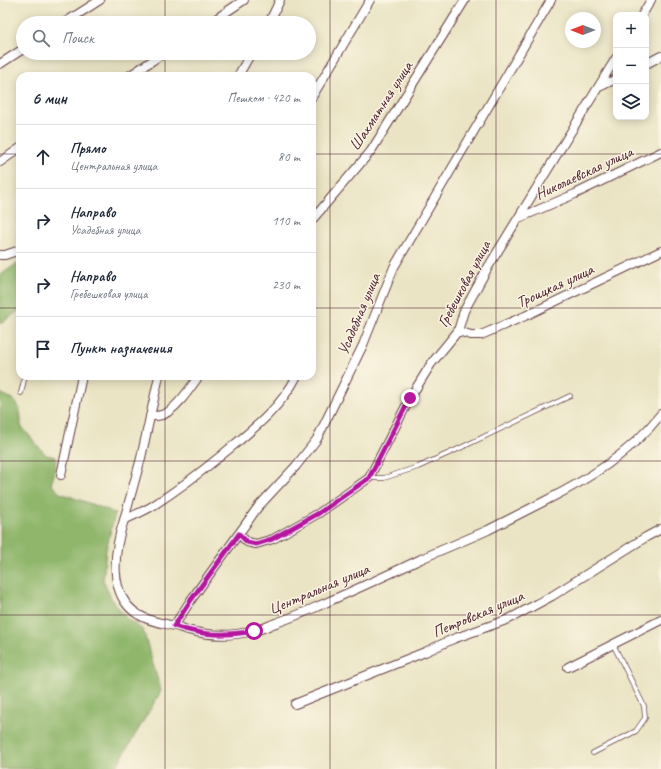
<!DOCTYPE html>
<html lang="ru">
<meta charset="utf-8">
<style>
:root{--surface:#fff;--page:#f6f6f7;--text:#1f2937;--muted:#747a83;--line:#e0e1e3}
body{margin:0;font-family:Caveat,sans-serif;background:var(--page);color:var(--text)}
.controls{position:absolute;right:12px;top:12px;display:grid;overflow:hidden;border-radius:8px;box-shadow:0 2px 10px #0003}
.controls button{width:36px;height:36px;display:grid;place-items:center;padding:0;border:0;border-bottom:1px solid var(--line);background:var(--surface);color:var(--text);font:20px sans-serif}
.compass{position:absolute;left:565px;top:12px;width:36px;height:36px;border-radius:50%;background:var(--surface);box-shadow:0 2px 10px #0003;rotate:270deg}
.stop{position:absolute;width:12px;height:12px;margin:-9px;border:3px solid #b5179e;border-radius:50%;background:#fff}
.stop.end{background:#b5179e;border-color:#fff;box-shadow:0 1px 4px #0008}
.list{margin:0;padding:0;list-style:none}
h2{display:flex;justify-content:space-between;align-items:center;height:52px;margin:0;padding:0 16px;font-size:17px}
h2 small{font-size:13px;font-weight:400;color:var(--muted)}
.list li{display:grid;grid-template-columns:26px 1fr auto;gap:12px;align-items:center;box-sizing:border-box;height:64px;padding:0 16px;border-top:1px solid var(--line)}
.list b{display:block;font-size:15px;white-space:nowrap}
.list p{margin:0;font-size:13px;white-space:nowrap;color:var(--muted)}
.list em{font-size:13px;font-style:normal;color:var(--muted)}
.icon{flex:none;width:22px;height:22px;fill:none;stroke:currentColor;stroke-width:2;stroke-linecap:round;stroke-linejoin:round}
.map{position:relative;flex:none;width:661px;height:769px;overflow:hidden}
.search{position:absolute;background:var(--surface);box-shadow:0 2px 10px #0003;left:16px;top:16px;width:300px;height:44px;display:flex;align-items:center;gap:10px;box-sizing:border-box;padding:0 14px;border-radius:22px;color:var(--muted);font-size:15px}
.panel{position:absolute;background:var(--surface);box-shadow:0 2px 10px #0003;left:16px;top:72px;width:300px;height:308px;border-radius:12px}
.map>svg:first-child{display:block}
.forest{fill:#8fb66b;stroke:#6c6a4b}
.lines{fill:none;stroke-linecap:round;stroke-linejoin:round}
.service-casing{stroke:#623d42;stroke-width:5.5}
.minor-casing{stroke:#623d42;stroke-width:10}
.service{stroke:#fff;stroke-width:4}
.minor{stroke:#fff;stroke-width:8}
.route{stroke:#b5179e;stroke-width:5}
.grid{fill:none;stroke:#4a1f2b;stroke-width:1;stroke-opacity:0.55}
.labels{text-anchor:middle;dominant-baseline:central;stroke-width:3;stroke-linejoin:round;paint-order:stroke}
.street-label{font-size:16px;fill:#4a1f2b;stroke:#fcf5e5}
</style>
<div class="map">
<svg width="661" height="769" viewBox="0 0 661 769">
<rect width="100%" height="100%" fill="#fcf5e5"/>
<filter id="ink" filterUnits="userSpaceOnUse"><feTurbulence type="fractalNoise" baseFrequency=".025" numOctaves="2"/><feDisplacementMap in="SourceGraphic" scale="8" xChannelSelector="R" yChannelSelector="G"/><feConvolveMatrix kernelMatrix="1 2 1 2 8 2 1 2 1" color-interpolation-filters="sRGB"/></filter>
<filter id="wash" filterUnits="userSpaceOnUse"><feTurbulence type="fractalNoise" baseFrequency=".012" numOctaves="4" result="noise"/><feDisplacementMap in="SourceGraphic" scale="16" xChannelSelector="R" yChannelSelector="G"/><feGaussianBlur stdDeviation="0.9" result="paint"/><feColorMatrix in="noise" values="0 0 0 0 0 0 0 0 0 0 0 0 0 0 0 0 0 1.4 0 .05"/><feComposite in="paint" operator="in"/></filter>
<g filter="url(#wash)">
<rect width="100%" height="100%" fill="#eae4c4"/>
<path class="forest" d="M18,263H20V310L0,324V275Z
M0,393C19,401 21,406 21,426L46,455L56,457L54,475L51,484L60,493L108,510L115,514L106,550L103,580L112,600L127,619L143,630L161,691L115,769H0Z"/>
</g>
<g filter="url(#ink)">
<g class="lines">
<defs>
<path id="service" d="M21,393L25,376
M369,478H384L418,467L456,450L570,396
M593,753L636,731L645,718L644,706L613,644"/>
<path id="minor" d="M642,15L651,0
M64,23L100,0
M210,23L244,0
M269,23L280,0
M0,64L23,49
M646,64L661,56
M129,76L164,53
M238,76L251,53
M599,87L616,79
M312,97L370,0
M0,162L20,148
M519,218L575,194L661,152
M312,220L371,151L465,0
M0,255H5L20,250
M458,331L471,335H481L525,316L661,251
M297,376C280,409 251,431 223,454C201,472 179,489 154,505C145,511 134,515 124,520C114,550 107,596 139,615C150,622 163,623 175,626C179,627 184,629 188,630C209,636 232,636 253,631C260,630 266,627 273,624C287,619 301,614 314,608C350,592 386,576 421,559C443,549 466,540 488,530C506,521 525,511 543,502C587,480 630,454 661,414
M150,416C157,416 163,416 168,412C181,403 190,388 199,376
M61,475L82,376
M124,520L141,458L159,376
M239,534L247,542L256,544L273,539L319,513L369,478L410,398L431,364L458,331L464,311L487,269L616,58
M174,626L191,600L258,507L296,466L317,439L363,345L394,267L551,0
M568,667L661,620
M295,704L425,652L453,639L509,619L552,596L646,537L661,529"/>
</defs>
<use href="#service" class="service-casing"/>
<use href="#minor" class="minor-casing"/>
<use href="#service" class="service"/>
<use href="#minor" class="minor"/>
</g>
</g>
<g class="lines" filter="url(#ink)">
<path class="route" d="M254,631C224,636 204,636 174,626L191,600L239,534L247,542L256,544L272,539L319,513L369,478L410,398"/>
</g>
<path class="grid" d="M165,0V23M330,0V769M496,0V769M165,53V76M0,154H20M312,154H661M0,308H20M312,308H661M165,376V769M0,461H661M0,615H661"/>
<g class="labels">
<g class="street-label">
<text transform="translate(381 106) rotate(-57)">Шахматная улица</text>
<text transform="translate(584 173) rotate(-25)">Николаевская улица</text>
<text transform="translate(464 284) rotate(-62)">Гребешковая улица</text>
<text transform="translate(555 286) rotate(-25)">Троицкая улица</text>
<text transform="translate(359 314) rotate(-67)">Усадебная улица</text>
<text transform="translate(319 589) rotate(-23)">Центральная улица</text>
<text transform="translate(478 614) rotate(-23)">Петровская улица</text>
</g>
</g>
</svg>
<div class="controls">
<button>+</button>
<button>−</button>
<button><svg class="icon" aria-label="layers" viewBox="0 0 24 24"><path d="M12 4l9 5-9 5-9-5zM3 14l9 5 9-5"/></svg></button>
</div>
<svg class="compass" viewBox="-18 -18 36 36"><path d="M0-13l5 13h-10z" fill="#e53935"/><path d="M0 13l5-13h-10z" fill="#747a83"/></svg>
<div class="stop" style="left:254px;top:631px"></div>
<div class="stop end" style="left:410px;top:398px"></div>
<div class="search"><svg class="icon" aria-label="search" viewBox="0 0 24 24"><circle cx="10" cy="10" r="6"/><path d="M15 15l6 6"/></svg>Поиск</div>
<section class="panel">
<h2>6 мин<small>Пешком · 420 m</small></h2>
<ul class="list">
<li><svg class="icon" aria-label="ahead" viewBox="0 0 24 24"><path d="M12 20V5M6 11l6-6 6 6"/></svg><div><b>Прямо</b><p>Центральная улица</p></div><em>80 m</em></li>
<li><svg class="icon" aria-label="right" viewBox="0 0 24 24"><path d="M7 20v-9h11M14 6l5 5-5 5"/></svg><div><b>Направо</b><p>Усадебная улица</p></div><em>110 m</em></li>
<li><svg class="icon" aria-label="right" viewBox="0 0 24 24"><path d="M7 20v-9h11M14 6l5 5-5 5"/></svg><div><b>Направо</b><p>Гребешковая улица</p></div><em>230 m</em></li>
<li><svg class="icon" aria-label="arrive" viewBox="0 0 24 24"><path d="M6 21V4h12l-3 4 3 4H6"/></svg><div><b>Пункт назначения</b></div></li>
</ul>
</section>
</div>
